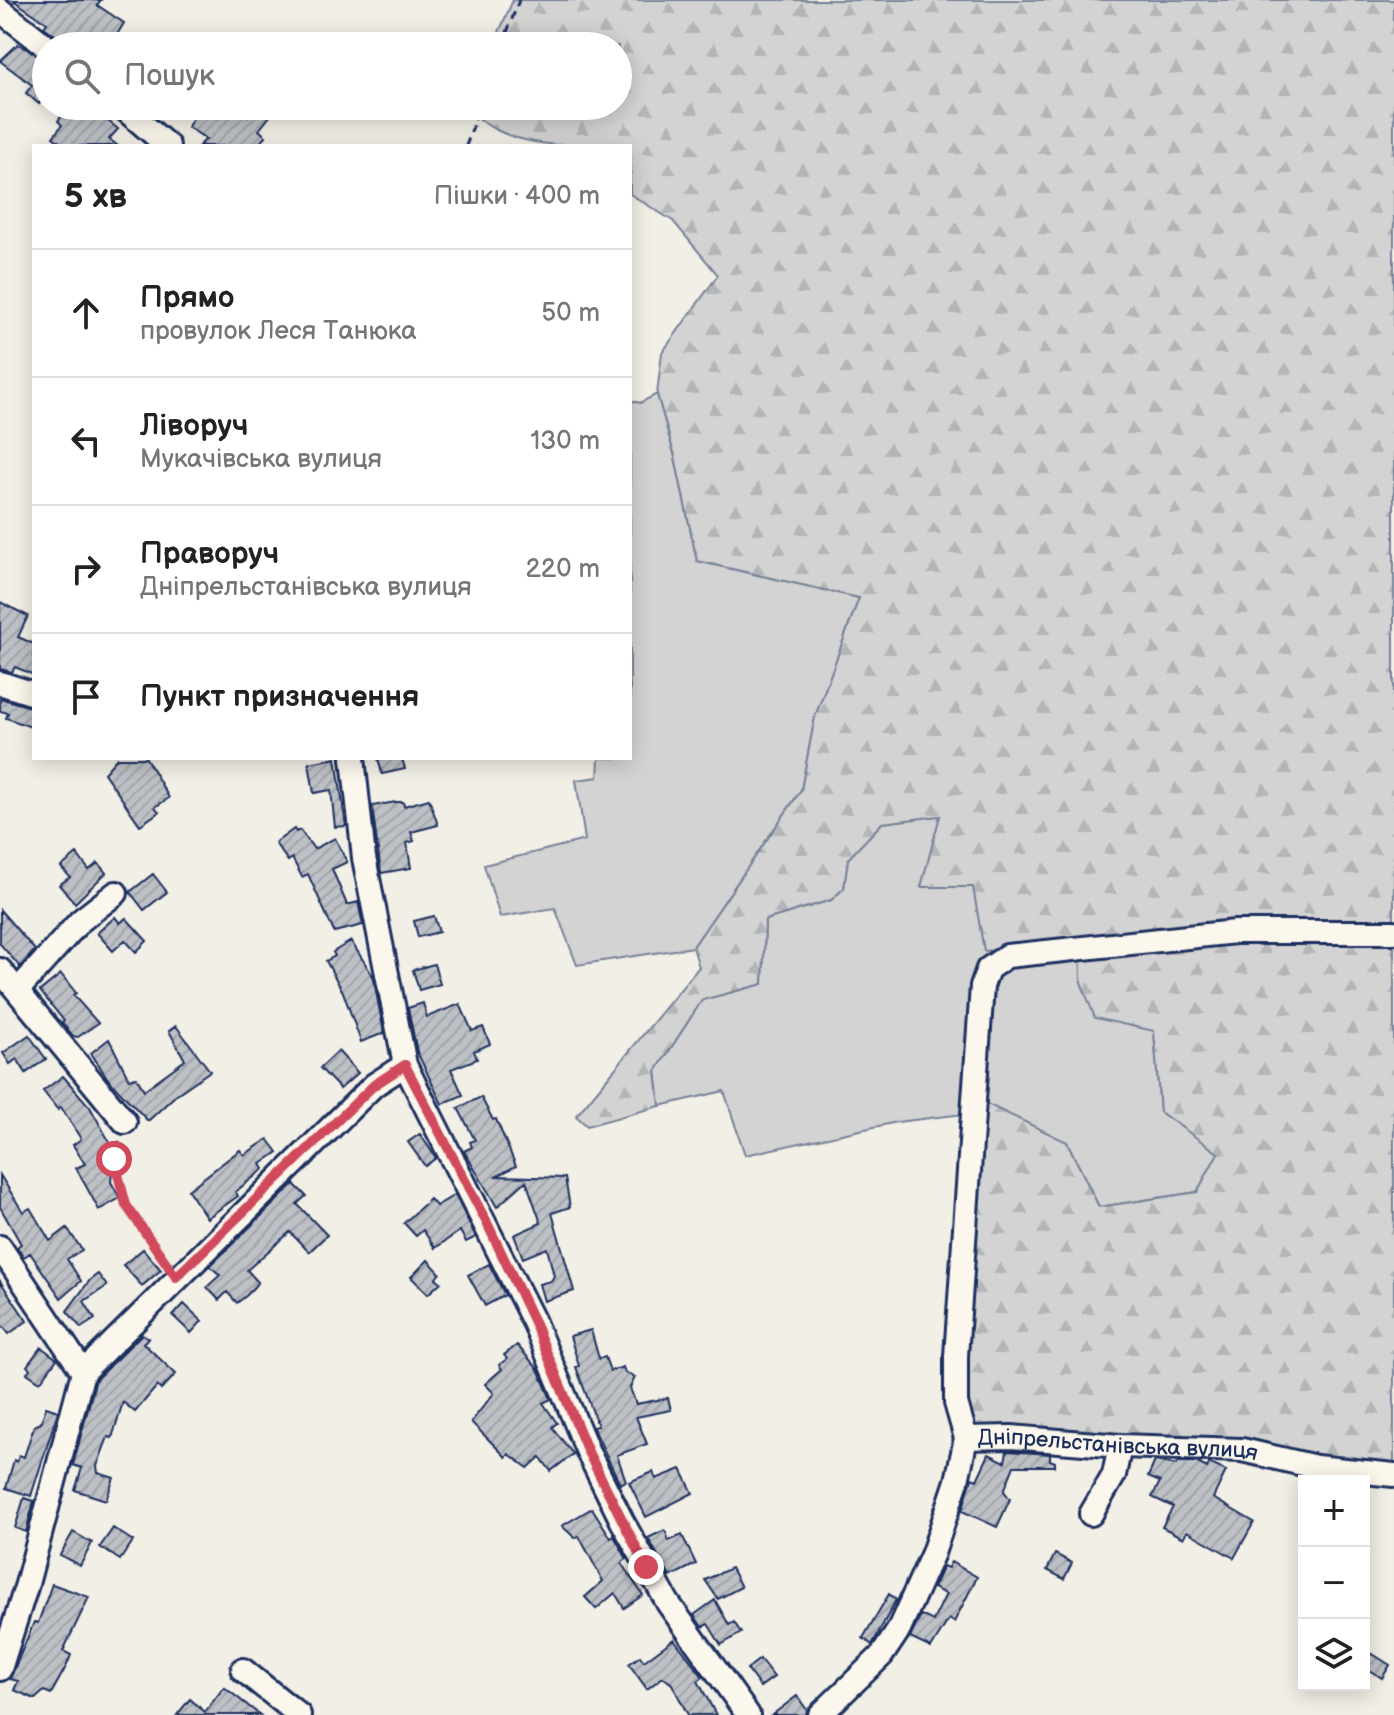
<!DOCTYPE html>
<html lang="uk">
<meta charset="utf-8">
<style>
:root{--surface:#fff;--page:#f6f6f6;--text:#222;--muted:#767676;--line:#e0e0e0}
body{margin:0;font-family:"Balsamiq Sans",sans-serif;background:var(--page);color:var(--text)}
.controls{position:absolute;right:24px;bottom:24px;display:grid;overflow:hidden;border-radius:0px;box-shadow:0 4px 20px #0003}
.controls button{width:72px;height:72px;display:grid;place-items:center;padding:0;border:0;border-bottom:2px solid var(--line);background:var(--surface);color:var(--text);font:40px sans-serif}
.stop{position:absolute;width:24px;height:24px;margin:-18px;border:6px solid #d1495b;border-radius:50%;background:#fff}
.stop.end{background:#d1495b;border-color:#fff;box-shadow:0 2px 8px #0008}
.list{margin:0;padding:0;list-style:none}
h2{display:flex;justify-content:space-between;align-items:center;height:104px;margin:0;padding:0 32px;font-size:34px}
h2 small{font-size:26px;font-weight:400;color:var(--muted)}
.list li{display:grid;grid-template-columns:52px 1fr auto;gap:24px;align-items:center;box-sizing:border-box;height:128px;padding:0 32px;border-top:2px solid var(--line)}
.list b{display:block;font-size:30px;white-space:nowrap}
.list p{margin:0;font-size:26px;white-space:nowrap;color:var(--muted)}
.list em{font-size:26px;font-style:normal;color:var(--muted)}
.icon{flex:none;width:44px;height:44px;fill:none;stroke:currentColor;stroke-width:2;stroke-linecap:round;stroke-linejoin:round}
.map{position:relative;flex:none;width:1394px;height:1715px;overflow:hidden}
.search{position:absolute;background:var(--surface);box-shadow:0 4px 20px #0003;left:32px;top:32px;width:600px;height:88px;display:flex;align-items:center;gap:20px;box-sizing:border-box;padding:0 28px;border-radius:44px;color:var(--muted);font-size:30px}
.panel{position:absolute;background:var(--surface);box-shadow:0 4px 20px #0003;left:32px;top:144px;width:600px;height:616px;border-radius:0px}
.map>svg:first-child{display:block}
.grass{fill:#d2d3d2;stroke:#768198;stroke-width:2}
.forest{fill:url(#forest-firs);stroke:#768198;stroke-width:2}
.building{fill:url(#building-hatch);stroke:#1b2f5e;stroke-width:2}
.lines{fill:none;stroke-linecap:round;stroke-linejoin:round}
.minor-casing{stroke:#1b2f5e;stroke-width:28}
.path{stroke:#1b2f5e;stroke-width:3;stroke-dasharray:8 6;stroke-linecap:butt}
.minor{stroke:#fbf7ec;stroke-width:22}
.route{stroke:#d1495b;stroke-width:10}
.labels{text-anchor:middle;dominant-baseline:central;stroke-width:6;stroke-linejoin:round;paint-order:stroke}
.street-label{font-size:22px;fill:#1b2f5e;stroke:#fbf7ec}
</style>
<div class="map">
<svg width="1394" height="1715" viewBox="0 0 1394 1715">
<defs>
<pattern id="forest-firs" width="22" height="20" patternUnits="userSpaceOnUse" patternTransform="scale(2)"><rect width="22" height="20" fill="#d2d3d2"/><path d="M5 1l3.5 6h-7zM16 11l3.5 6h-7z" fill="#b4b5b7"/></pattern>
<pattern id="building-hatch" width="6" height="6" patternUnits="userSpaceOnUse" patternTransform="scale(2)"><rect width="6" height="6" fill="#bdc0c4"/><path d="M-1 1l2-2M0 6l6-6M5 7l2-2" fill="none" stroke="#a2a5ab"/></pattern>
</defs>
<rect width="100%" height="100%" fill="#f2efe6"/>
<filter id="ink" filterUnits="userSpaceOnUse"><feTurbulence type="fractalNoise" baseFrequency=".0125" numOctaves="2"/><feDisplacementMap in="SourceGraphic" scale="16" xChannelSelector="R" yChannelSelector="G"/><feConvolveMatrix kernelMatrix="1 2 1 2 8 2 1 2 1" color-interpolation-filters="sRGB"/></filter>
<g filter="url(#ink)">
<path class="grass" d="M657,394L675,457L697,561L859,598L815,717L801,790L693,947L577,965L555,908L500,917L484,865L585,840L576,780L598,777L599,758H630V400L640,403Z
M940,815L973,887L1080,942L1154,1031L1160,1112L1219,1153L1197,1192L1099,1207L1067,1142L972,1113L897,1122L745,1155L724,1091L660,1106L656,1071L702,1000L763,984L765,920L831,900L844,888L847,859L882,823Z"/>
<path class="forest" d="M513,0H1394V1466L973,1427L965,1397L983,1102L1067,1142L1099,1207L1197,1192L1218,1153L1160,1112L1154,1031L1095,1018L1081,982L1080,942L984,951L973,887H921L940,816L882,823L848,859L844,888L831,900L765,920L763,984L702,1000L656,1071L660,1106L587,1126L576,1116L699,967L693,947L801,790L815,717L859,598L697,561L675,457L657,394L662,353L718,275L673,221L630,194V146C580,146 505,152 470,109L618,106V46H493Z"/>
<path class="building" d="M13,0H101L97,5L124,23L110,46H70L44,27L47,23Z
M18,44L46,60V95L39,104L26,93L32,85L0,61Z
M69,106H90L118,129L109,139L118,146H65L53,137L62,125L58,121Z
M199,106L219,118L230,106L248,116L257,106L270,116L259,130L266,136L257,146H199L206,139L188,127Z
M0,602L28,616L18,637L34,644V675L15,667L12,672L0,669Z
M0,698L34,708L31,727L6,718L8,713L0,711Z
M117,758H146L169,798L155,807L159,812L140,825L104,773Z
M336,758L346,826L335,827L331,790L314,793L309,763Z
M378,758H402L405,769L382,774Z
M429,799L438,825L411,832L414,841L407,843L411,868L381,873L372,806L396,802H403L404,806Z
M294,829L296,832L300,830L314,849L335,838L347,862L332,869L347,905L358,902L363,925L334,932L308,874L302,877L292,858L288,861L275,843Z
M77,854L89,870L98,863L106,873L75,903L59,885L70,877L61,867Z
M153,874L167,892L144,910L130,892Z
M0,910L35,950L20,967L0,944Z
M434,916L439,932L418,937L414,921Z
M115,917L120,923L126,918L147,941L136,952L125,940L113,951L97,933Z
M351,941L373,976L384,1033L361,1042L343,992L326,961L335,956L333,952Z
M434,964L440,984L419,990L413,970Z
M61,974L76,993L73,995L98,1023L78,1037L73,1036L62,1023L64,1021L40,991Z
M423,1003L427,1017L460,1004L472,1031L483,1027L490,1044L474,1051L477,1059L451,1069L463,1095L442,1104L417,1052L408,1008Z
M176,1026L210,1071L177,1094L148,1121L108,1079L91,1053L109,1039L129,1079L136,1077L144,1090L185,1060L169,1031Z
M29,1035L46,1059L26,1073L17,1059L10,1064L3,1053Z
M338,1051L358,1073L340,1089L320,1068Z
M63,1076L90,1107L114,1150L111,1182L120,1198L99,1210L76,1168L85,1164L73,1145L81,1139L61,1107L58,1110L43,1091Z
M481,1097L493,1120L496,1119L516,1166L497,1176L565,1178L570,1207L552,1213L574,1291L544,1301L539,1284L551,1281L554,1276L547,1248L523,1258L514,1235L541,1223L526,1181L497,1207L464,1151L472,1147L470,1142L475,1140L458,1108Z
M420,1134L436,1158L425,1166L408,1142Z
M268,1139L278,1152L261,1164L264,1169L235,1192L238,1196L207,1218L188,1190L240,1150L244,1155Z
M0,1175L23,1212L30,1208L50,1241L67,1228L82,1250L67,1259L81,1281L61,1298L30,1253L24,1257L17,1247L21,1244L0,1207Z
M294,1184L306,1196L297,1204L327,1235L309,1252L290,1232L247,1270L258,1282L247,1295L237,1303L227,1292L219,1300L207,1287L220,1275L210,1266Z
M455,1195L476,1237L466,1242L460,1231L435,1248L423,1230L416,1236L404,1223L430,1199L436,1206Z
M143,1249L161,1270L142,1286L123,1265Z
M428,1260L440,1273L436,1278L441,1282L428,1294L411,1277Z
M489,1264L505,1295L485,1306L468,1275Z
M98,1274L107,1286L84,1301L95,1319L81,1328L67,1311L90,1280Z
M0,1281L27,1321L9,1334L0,1323Z
M184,1304L202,1321L191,1333L173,1316Z
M591,1330L599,1359L605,1357L610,1371L623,1367L625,1373L635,1377L630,1388L636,1404L668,1398L671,1410L636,1417L647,1444L617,1455L626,1481L620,1484L593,1427L598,1426L576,1367L579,1366L570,1336Z
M142,1334L148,1338L143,1343L176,1374L161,1390L157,1386L135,1412L123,1402L112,1438L108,1437L97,1466L98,1473L114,1478L106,1500L75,1490L82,1468L73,1465L96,1379Z
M517,1345L538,1369L551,1399L543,1403L557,1423L552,1427L573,1454L551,1471L540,1457L528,1468L509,1454L506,1457L471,1422L494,1393L485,1384L502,1369L499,1365L507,1359L504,1355Z
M41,1347L57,1359L40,1382L27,1373L30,1369L27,1366Z
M46,1407L58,1411L31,1496L6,1488L14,1460L17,1462L19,1455L24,1457L34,1426L41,1423Z
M1007,1451L1050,1454V1460L1055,1462V1466H1014L1004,1491L1010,1499L997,1527L962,1511L972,1478L977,1480L989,1454L1005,1462Z
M1155,1461L1176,1465L1178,1462H1196L1207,1468L1209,1463L1226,1471L1213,1498L1254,1522L1234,1558L1187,1531L1183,1538L1162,1527L1173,1507L1152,1497L1160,1482L1148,1477Z
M681,1469L693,1493L646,1517L629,1482L653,1472L656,1479Z
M24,1498L34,1501L26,1532L15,1528Z
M592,1508L611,1538L614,1536L627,1559L621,1563L643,1595L624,1608L615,1593L596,1609L585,1597L603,1581L579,1536L575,1538L562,1526Z
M113,1528L133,1541L120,1560L100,1547Z
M665,1530L669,1541L682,1535L696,1564L670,1577L648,1538Z
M73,1532L92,1543L80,1566L60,1555Z
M1055,1554L1072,1563L1064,1579L1047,1570Z
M951,1562L977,1577L954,1622L949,1619L931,1648L910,1638L921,1615L933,1621L946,1594L933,1588L943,1566L948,1568Z
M731,1568L741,1587L718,1599L705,1580Z
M52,1584L89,1597L63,1651L71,1655L67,1665L51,1694L44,1691L35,1699L14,1690L18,1681L10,1679L34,1622L38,1623Z
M889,1594L896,1600L872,1645L863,1638Z
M715,1600L729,1625L734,1622L741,1633L721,1645L708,1624L702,1627L694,1615Z
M674,1639L703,1677L698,1681L716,1715H688L672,1684L663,1677L647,1689L629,1664L640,1656L644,1661Z
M1371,1653L1390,1665L1382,1678L1364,1666Z
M760,1659L774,1677L760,1687L747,1669Z
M224,1687L260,1715H177L190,1699L205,1712Z
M797,1696L807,1710L806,1715H772Z"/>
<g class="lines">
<defs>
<g id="minor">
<path d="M0,10L46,46"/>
<path d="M121,106L168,146"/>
<path d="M0,683L34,694"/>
<path d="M353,758L364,858L405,1065L534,1322L588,1452L622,1521L668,1603L748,1715"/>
<path d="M0,970L125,1122"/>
<path d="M18,990L80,921L116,893"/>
<path d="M0,1247L83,1372"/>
<path id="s1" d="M966,1438L1011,1437L1120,1446L1242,1450L1316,1467L1394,1475"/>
<path d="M1091,1514L1114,1475L1120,1446"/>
<path d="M0,1669L27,1584L83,1372L374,1085L405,1065"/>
<path d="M243,1670L299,1715"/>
<path d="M820,1715L882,1655L898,1631L933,1553L957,1481L966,1438L956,1403V1356L982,986L988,969L1007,956L1235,932H1394"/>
</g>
</defs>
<use href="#minor" class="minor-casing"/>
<path class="path" d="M502,46L519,0
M466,146L480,106
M119,1141C107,1187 140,1227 166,1263"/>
<use href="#minor" class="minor"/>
</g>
</g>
<g class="lines" filter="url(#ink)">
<path class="route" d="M114,1159L126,1205L176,1277L374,1085L405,1065L488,1225L534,1322L588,1452L646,1567"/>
</g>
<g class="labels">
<g class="street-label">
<text stroke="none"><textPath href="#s1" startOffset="152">Дніпрельстанівська вулиця</textPath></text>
</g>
</g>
</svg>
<div class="controls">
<button>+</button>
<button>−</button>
<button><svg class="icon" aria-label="layers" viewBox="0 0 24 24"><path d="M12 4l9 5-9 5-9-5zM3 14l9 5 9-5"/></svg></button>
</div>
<div class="stop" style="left:114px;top:1159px"></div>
<div class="stop end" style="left:646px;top:1567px"></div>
<div class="search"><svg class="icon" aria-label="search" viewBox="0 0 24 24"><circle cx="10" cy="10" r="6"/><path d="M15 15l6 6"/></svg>Пошук</div>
<section class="panel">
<h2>5 хв<small>Пішки · 400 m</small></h2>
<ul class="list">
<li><svg class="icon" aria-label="ahead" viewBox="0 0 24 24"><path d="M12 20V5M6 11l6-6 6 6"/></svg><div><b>Прямо</b><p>провулок Леся Танюка</p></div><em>50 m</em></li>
<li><svg class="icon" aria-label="left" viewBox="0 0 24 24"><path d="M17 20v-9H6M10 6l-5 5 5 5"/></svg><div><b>Ліворуч</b><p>Мукачівська вулиця</p></div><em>130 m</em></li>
<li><svg class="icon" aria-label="right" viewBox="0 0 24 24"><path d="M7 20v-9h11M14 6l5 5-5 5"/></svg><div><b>Праворуч</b><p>Дніпрельстанівська вулиця</p></div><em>220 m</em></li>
<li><svg class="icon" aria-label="arrive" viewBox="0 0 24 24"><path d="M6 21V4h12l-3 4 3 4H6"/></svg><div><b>Пункт призначення</b></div></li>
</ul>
</section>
</div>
